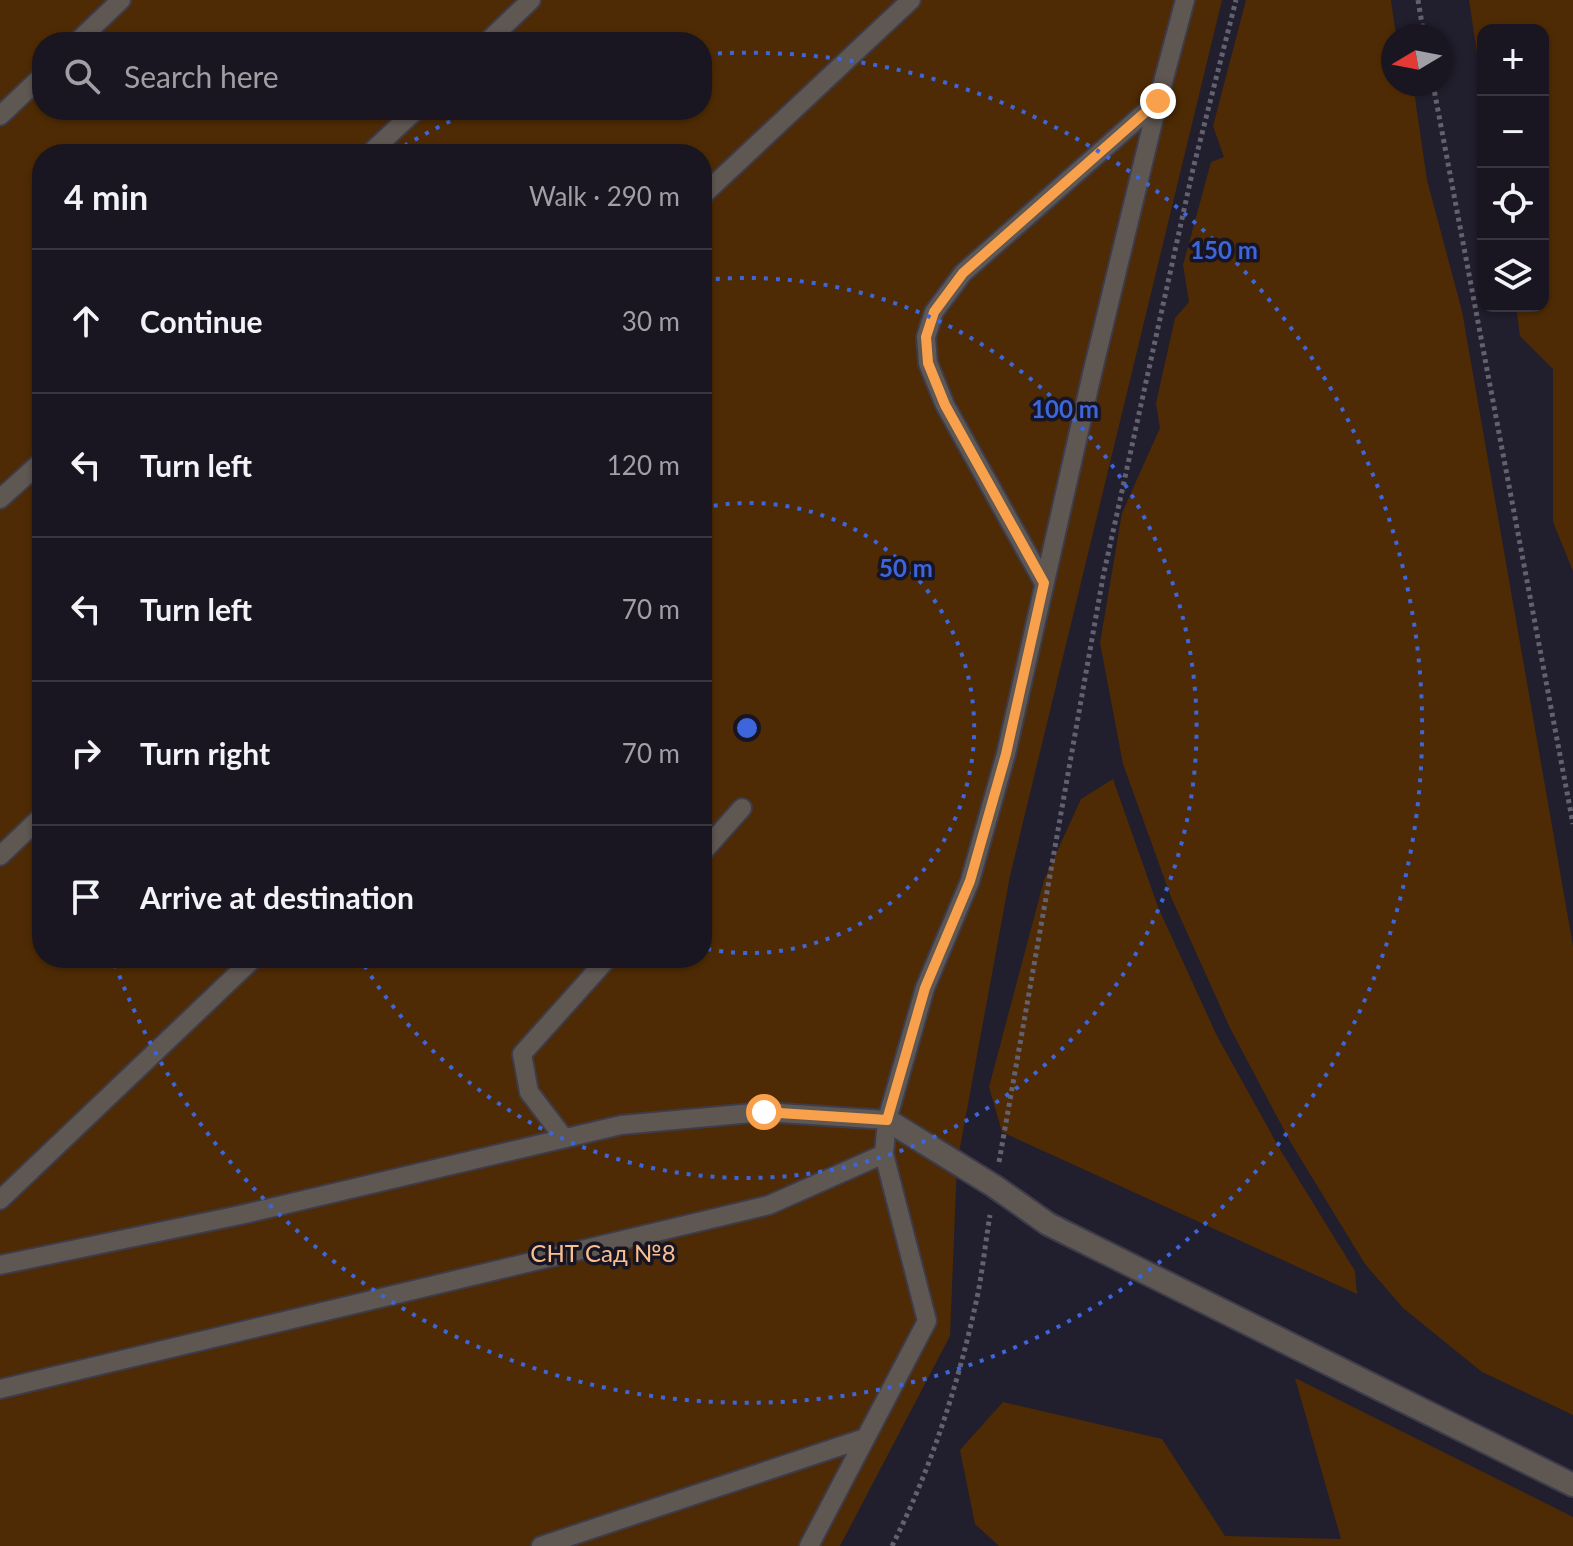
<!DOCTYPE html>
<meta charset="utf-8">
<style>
:root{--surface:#191622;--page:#26232f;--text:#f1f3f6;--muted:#9f9fa5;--line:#373540}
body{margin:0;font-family:Lato,sans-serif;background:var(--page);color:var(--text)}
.controls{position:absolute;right:24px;top:24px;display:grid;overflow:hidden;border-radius:16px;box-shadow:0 2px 6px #0004}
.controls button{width:72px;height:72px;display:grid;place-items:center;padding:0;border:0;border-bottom:2px solid var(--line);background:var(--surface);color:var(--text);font:40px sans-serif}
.compass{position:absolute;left:1381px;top:24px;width:72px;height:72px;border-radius:50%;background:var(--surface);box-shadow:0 2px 6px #0004;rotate:260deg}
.stop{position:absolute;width:24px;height:24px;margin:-18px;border:6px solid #f8a04b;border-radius:50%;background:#fff}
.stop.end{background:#f8a04b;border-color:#fff;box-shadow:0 2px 8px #0008}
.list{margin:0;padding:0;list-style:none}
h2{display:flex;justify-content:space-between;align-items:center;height:104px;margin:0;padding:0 32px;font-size:34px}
h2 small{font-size:26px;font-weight:400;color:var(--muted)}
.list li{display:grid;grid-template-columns:52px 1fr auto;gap:24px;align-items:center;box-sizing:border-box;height:144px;padding:0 32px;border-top:2px solid var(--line)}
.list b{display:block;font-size:30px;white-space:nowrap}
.list em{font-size:26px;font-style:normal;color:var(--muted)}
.icon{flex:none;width:44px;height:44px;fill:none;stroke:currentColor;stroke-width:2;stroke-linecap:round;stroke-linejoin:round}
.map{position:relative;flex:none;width:1573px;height:1546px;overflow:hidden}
.search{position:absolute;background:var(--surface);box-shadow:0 2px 6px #0004;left:32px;top:32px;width:680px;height:88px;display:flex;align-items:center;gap:20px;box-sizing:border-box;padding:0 28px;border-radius:32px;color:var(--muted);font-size:30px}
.panel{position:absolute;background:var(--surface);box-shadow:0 2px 6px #0004;left:32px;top:144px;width:680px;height:824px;border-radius:32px}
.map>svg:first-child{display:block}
.green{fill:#4e2b04;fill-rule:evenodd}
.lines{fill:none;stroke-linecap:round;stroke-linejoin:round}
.service-casing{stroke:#3e3b4a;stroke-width:22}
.minor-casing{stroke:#3e3b4a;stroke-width:26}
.path{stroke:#63616f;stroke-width:5;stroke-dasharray:4 4;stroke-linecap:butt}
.service{stroke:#5e5752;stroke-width:18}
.minor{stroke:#5e5752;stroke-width:22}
.route{stroke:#f8a04b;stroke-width:10}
.ring{fill:none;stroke:#3d66dd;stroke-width:4;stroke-dasharray:4 8}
.labels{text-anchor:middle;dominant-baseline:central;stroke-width:7;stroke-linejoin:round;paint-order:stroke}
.park-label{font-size:24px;fill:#f9bf8d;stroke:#171523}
.centre{fill:#3d66dd;stroke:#171523;stroke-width:4}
.ring-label{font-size:24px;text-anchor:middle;font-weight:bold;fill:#3d66dd;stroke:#171523;stroke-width:7;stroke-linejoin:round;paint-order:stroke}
</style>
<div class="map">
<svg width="1573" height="1546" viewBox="0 0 1573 1546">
<rect width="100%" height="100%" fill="#211e2d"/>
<path class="green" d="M0,0H1222L1010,876L957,1164L950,1336L840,1546H0ZM42,42H702V110H42ZM42,154H702V958H42Z
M1246,0H1391L1396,36H1393V84H1413L1427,180L1462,311L1573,946V1415L1482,1372L1403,1308L1365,1264L1291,1143L1230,1028L1171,897L1123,764L1100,643L1122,513L1160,428L1156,403L1175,318L1189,302L1183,265L1211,162L1224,157L1213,126Z
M1469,0H1573V571L1553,522V369L1520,336L1516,306H1543V30H1483V93Z
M1113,779L1158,907L1217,1036L1281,1151L1355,1271L1357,1294L1002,1132L989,1087L1044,880L1081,799Z
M1295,1378L1573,1517V1546H999L975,1524L960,1450L1003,1402L1162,1439L1225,1536L1341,1539Z"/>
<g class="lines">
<defs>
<path id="service" d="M77,42L121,0
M487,42L531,0
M0,116L42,76
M369,154L416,110
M702,196L911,0
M0,499L42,461
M1044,583L945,405L928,363L926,337L934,312L963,273L1158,101
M702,853L742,808
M0,856L42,816
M564,1138L529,1092L522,1054L608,958
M0,1200L254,958
M0,1265L240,1215L621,1125L764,1112L887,1120
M0,1389L769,1205L884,1154
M541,1546L865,1438
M809,1546L927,1321L884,1154L887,1120L925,988L970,881L1006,754L1092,374L1158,101L1185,0"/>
<path id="minor" d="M887,1120L994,1186L1048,1224L1573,1485"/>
</defs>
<use href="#service" class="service-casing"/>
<use href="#minor" class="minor-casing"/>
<path class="path" d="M1418,0L1424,36
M1433,84L1573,824
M999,1162L1103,577L1193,169L1236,0
M892,1546C930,1471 957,1388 975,1307C982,1277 985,1245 990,1215"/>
<use href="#service" class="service"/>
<use href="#minor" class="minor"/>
</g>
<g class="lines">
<path class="route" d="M764,1112L887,1120L925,988L970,881L1006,754L1044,583L945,405L928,363L926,337L934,312L963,273L1158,101"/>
</g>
<g class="ring">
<path d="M702 508A225 225 0 1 1 702 948"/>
<path d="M704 280A450 450 0 1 1 361 960"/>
<path d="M394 152A675 675 0 0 1 472 111M706 54A675 675 0 1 1 113 959"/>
</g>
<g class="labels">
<g class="park-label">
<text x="603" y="1252">СНТ Сад №8</text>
</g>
</g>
<circle cx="747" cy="728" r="12" class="centre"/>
<g class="ring-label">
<text x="1224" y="259">150 m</text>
<text x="1065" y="418">100 m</text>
<text x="906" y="577">50 m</text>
</g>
</svg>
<div class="controls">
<button>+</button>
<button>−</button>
<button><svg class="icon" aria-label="locate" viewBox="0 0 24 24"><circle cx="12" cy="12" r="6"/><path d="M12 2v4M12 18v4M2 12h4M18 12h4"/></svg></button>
<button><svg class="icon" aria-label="layers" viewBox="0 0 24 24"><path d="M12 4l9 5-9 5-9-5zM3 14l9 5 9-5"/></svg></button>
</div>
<svg class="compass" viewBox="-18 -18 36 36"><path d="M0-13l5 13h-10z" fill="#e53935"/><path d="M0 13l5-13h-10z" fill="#9f9fa5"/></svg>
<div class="stop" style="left:764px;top:1112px"></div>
<div class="stop end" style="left:1158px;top:101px"></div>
<div class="search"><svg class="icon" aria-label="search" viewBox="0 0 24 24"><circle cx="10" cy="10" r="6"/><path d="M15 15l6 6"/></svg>Search here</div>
<section class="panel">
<h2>4 min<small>Walk · 290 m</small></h2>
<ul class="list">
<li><svg class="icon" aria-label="ahead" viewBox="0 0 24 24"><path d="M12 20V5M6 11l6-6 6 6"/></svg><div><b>Continue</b></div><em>30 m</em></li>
<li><svg class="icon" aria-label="left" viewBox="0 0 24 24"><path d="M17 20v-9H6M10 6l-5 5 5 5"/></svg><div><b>Turn left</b></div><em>120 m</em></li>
<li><svg class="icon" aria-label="left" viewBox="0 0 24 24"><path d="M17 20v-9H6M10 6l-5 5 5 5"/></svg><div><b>Turn left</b></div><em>70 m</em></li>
<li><svg class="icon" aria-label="right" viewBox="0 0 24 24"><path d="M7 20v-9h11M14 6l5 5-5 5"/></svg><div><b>Turn right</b></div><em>70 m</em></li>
<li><svg class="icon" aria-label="arrive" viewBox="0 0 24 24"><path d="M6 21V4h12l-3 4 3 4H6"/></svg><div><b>Arrive at destination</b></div></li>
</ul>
</section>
</div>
